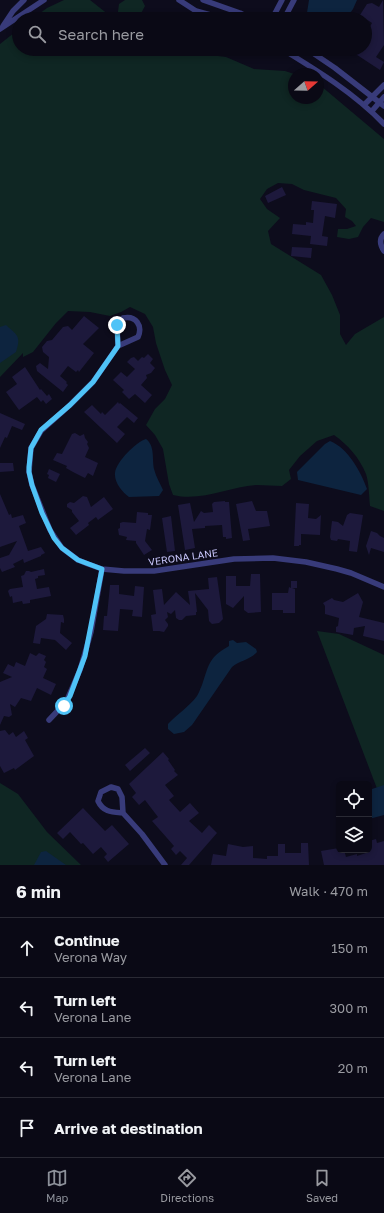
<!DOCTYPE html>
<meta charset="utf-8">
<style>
:root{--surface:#0a0915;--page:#181722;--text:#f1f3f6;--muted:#999aa0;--line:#2a2a34;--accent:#8c9099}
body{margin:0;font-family:"Golos Text",sans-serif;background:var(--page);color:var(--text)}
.controls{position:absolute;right:12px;bottom:12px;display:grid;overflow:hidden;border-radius:6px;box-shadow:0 2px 6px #0003}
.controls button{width:36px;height:36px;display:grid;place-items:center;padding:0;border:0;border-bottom:1px solid var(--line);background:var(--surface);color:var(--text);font:20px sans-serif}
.compass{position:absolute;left:288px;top:68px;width:36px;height:36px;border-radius:50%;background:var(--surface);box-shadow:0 2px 6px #0003;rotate:70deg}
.stop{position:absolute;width:12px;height:12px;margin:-9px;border:3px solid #4fc3f7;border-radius:50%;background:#fff}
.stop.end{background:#4fc3f7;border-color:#fff;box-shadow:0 1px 4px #0008}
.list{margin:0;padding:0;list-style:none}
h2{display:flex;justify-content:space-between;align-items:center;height:52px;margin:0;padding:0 16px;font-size:17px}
h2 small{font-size:13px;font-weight:400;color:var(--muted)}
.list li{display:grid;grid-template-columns:26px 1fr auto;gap:12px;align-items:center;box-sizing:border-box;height:60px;padding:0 16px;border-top:1px solid var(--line)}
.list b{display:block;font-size:15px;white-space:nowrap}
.list p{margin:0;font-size:13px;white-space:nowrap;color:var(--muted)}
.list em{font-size:13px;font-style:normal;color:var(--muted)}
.icon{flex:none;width:22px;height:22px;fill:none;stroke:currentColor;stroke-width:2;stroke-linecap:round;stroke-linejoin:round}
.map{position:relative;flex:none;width:384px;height:865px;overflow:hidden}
.search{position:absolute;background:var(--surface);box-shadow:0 2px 6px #0003;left:12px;right:12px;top:12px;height:44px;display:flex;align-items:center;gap:10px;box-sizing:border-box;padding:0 14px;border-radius:22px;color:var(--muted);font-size:15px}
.sheet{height:292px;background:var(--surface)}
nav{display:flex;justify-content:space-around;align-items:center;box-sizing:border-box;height:56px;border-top:1px solid var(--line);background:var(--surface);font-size:11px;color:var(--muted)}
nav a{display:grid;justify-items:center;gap:2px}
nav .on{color:var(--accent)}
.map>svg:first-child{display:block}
.green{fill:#0f2623}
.water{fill:#0d243f}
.building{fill:#1d193c}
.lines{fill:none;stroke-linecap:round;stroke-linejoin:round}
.street{stroke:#383b7a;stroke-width:5.5}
.route{stroke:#4fc3f7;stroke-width:5}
.labels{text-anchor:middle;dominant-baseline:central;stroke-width:3;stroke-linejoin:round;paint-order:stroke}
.street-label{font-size:10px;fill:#cac8fd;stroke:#0d0c1c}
</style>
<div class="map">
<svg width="384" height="865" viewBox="0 0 384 865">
<rect width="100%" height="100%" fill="#0d0c1c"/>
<path class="green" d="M64,0H90L114,19H32L47,8Z
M125,0H142L145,6L138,19H117L119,4Z
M19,29V49H129L131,53L142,52L147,49H182L185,52L226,57L254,69L285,71L294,74V98H318V85L321,86L384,139V222L371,218L363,227L358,237L349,239L337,237L338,229H347L356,226L352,221L345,217L346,209L336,198L304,190L292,184L278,183L267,189L260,199L267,209L280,218L268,231L271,244L321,275L332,295L340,315V334L346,345L355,334L384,317V511L370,506C369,496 369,483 366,474C359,457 348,445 334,435L317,441L300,456L289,470L291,479L282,486C274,486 265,485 257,485C229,487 201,502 173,495L169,484L163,449L155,435L146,425L155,409L165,399L172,385L165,370L156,343L153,327L145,314L130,307L121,312L110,316L90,312L68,311L56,323L33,352L23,357V353L0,377V44Z
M317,631L339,634L384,655V807Z
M0,783L18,794L47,832L81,865H0Z"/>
<path class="water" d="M309,0H357L353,9L346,19H306Z
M6,325C18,336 21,336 16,352L0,363V327Z
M146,439C155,446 152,458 154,469C156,477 160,483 163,490L159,496L129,497C122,492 114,482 115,473C116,462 136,442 146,439Z
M330,441C348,448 361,472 367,489L361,495L298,480L297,472L325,444Z
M233,640L237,643L246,642L256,649L257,652C250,660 239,661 232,667L192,725L184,732L174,734L168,729V724C177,714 189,707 197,696C199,693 200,689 202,685C209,665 208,658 229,646V641Z
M384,785V815L369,819V790Z
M46,851L66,865H34L41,852Z"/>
<path class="building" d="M383,0L384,45L376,57L384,62L380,70L348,49H365V35L372,23L360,15L367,4L372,3L379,7Z
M282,187L286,195L268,203L265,196Z
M312,201L337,204L335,218L325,216L322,236L328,237L327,246L310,244L311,236L292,234L293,224L306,225V222L313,223L314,210H311Z
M292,247L312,248L311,258L291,256Z
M84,316L99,328L83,344L94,353L79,372L78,370L76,372L68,366L60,376L67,382L66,383L68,385L63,392L37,371L36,366L40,363L48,369L49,357L43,352L42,347L47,341L52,340L63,327L68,326L72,330Z
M148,354L153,359L150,363L155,368L151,373L146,375L147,378L141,385L152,395L145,403L135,394L129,399L122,392L124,390L113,380L121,372L127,377L135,369L127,362L131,358L134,357L138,361L142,357L144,358Z
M25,367L40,390L41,389L47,396L49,394L52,399L46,404L43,400L41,402L37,397L19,410L6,392L17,384L12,377Z
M118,402L119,404L120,403L138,418L134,423L127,417L117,427L125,434L117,443L84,412L92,405L101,414L102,412L105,415Z
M0,413L25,424L22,430L12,426L7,438L5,437L0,448Z
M75,433L80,436L84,434L85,438L88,442L87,444L89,448L85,457L98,463L93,476L88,473L85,478L73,472L66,468L67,466L53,460L57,453L62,454L72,434Z
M0,463H13L14,471L0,472Z
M49,469L60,474L56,482L48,478L49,475L47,474Z
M0,494L9,515L11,514L12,518L23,515L26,523L19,526L28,551L41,547L45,553L41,555V556L24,563L23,559L13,564L15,567L2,572L0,568V558L9,555L17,541L0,547Z
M83,496L87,497L91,507L104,497L113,509L98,520L96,517L88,523L89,525L76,535L70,528L79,521L72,512V510L67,507V504L70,502L74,503Z
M225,501V502H229L232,538L226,539V537H223L222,525L205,526V528L192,529L195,548L185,550L178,505L190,503L194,522L201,511L204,513L213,512L212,504L214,502Z
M252,501L256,511H267L270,526L248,529L250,540L243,541L236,504Z
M296,503L309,504L308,518L316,519L321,515L320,535L301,534V545H299V546H294Z
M137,512L148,513V515H152L150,530L147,529L145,541L152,550L144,555L136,543V541L126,540L127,537L119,535L118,529L120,528V523L123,522L136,523Z
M350,513L363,515L357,552L349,551L350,541L338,539L337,541L331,540L330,537L332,521L338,522L343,526L347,515Z
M171,516L175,551L167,552L162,518Z
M371,531L377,533L380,536L384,538V552L371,548L369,555L366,546Z
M44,569L45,575L38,576V578L35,579L37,589L49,587L51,596L30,600V603L23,604L22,601L13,603L12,596L10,597L8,591L10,589L23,587L21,576L24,575L26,571H29L31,572Z
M251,574H260L261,612L248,613L244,610V596L233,608L226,604V576H236V586H250Z
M217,577L223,619L219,623L212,624L209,621L208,610L195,593L197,612H196V615L186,616L182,620H179L176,618L175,610L171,614L167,612L168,617L165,620L168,624V626L164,632L159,631H153L151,615L156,614L153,590L162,589L164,605L176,592L190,605L188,591L209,589L208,578Z
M291,581H297V588H292L295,589V613H283V610H272V593H288L289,587L291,588Z
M110,585H119V594L134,596L135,586L144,587L142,617L132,616L133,610L120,609L118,631L103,630L104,616H107Z
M358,593L363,602L359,617L384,623V641L363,636L365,626L354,628L353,635L336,632V627L338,626L339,618L325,614V606L323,603L332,598L334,600L343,602Z
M47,614L63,615L64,619V623L61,622L60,633L72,643L66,650L55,640L41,638L40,644L33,643L36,626L46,619Z
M30,653L36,656L39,653L46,656L44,660L46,662L44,667L47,669L43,678L56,684L51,695L37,688L31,701L21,698L15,707L10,704L12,715L9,717L4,716L0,725V682L12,677L3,673L8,664L14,667L16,662L25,666Z
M5,730L9,735L13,732L16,737L24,731L28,738L25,740L34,756L15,770L14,768L4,773L0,766V731Z
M145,748L150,753L130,771L125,765Z
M163,752L169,759L168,760L175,770L174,771L178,775L165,785L174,796L169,800L180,812L190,803L199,813L189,821L202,833L209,825L217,833L189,865H181L187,858L180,851L176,855L171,849L174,846L152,821L158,817L145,800L139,805L132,797L136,793L129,784Z
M83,808L105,831L112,825L129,844L108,862L104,857L107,854L101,847L93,854L83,843L81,844L70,832L63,839L57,833Z
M376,839L377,843L384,841V865H324L321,851L339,848V850H344L346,857L357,854V856L369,852V841Z
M301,843H308L309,865H211L213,854L226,856L228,844L243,847L253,846V858L267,859V856H278V844H285V853H301Z"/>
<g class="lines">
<path class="street" d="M179,0L196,11L225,19
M203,0L240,13L251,19
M272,19L282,0
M284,19L294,0
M3,26L13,11L24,0
M0,29L44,0
M282,49C318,71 354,93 384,124
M307,49L335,68L384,106
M364,105L384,85
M372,111L384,97
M384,234C379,239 380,245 384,251
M118,346L117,325L123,318C136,315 143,326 138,337L118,346L93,382L70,405L41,431L31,448L29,472L32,485L50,530L62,548L78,560L88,564L102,569L124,571H154L234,559L273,558L306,562L337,569L351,573L384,587
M49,720L66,702L80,670L91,632L102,569
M123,813L122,797L118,789L111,787L101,792L98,801C103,812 112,812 123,813L142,834L165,865"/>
</g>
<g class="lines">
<path class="route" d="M64,706L70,696L85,656L102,569L78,560L62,548L54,538L42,513L32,485L29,472V467L31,448L41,430L70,405L93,382L118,346L117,325"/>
</g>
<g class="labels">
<g class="street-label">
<text transform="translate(183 557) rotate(-8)">VERONA LANE</text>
</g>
</g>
</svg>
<div class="controls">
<button><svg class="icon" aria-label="locate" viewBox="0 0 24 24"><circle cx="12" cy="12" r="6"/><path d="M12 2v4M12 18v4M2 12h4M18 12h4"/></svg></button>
<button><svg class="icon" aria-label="layers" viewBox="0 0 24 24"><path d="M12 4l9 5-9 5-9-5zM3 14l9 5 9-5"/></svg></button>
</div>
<svg class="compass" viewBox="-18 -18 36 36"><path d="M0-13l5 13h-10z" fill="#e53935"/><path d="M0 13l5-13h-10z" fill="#999aa0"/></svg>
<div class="stop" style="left:64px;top:706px"></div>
<div class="stop end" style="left:117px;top:325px"></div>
<div class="search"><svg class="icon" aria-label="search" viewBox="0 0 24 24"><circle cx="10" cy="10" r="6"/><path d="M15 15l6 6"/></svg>Search here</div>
</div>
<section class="sheet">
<h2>6 min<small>Walk · 470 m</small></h2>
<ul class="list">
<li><svg class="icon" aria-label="ahead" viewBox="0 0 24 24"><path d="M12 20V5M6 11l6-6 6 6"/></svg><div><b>Continue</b><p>Verona Way</p></div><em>150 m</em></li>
<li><svg class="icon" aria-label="left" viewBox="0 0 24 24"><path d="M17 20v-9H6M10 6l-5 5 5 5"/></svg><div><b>Turn left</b><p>Verona Lane</p></div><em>300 m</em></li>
<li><svg class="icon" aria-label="left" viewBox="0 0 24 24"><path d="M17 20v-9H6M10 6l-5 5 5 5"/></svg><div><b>Turn left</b><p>Verona Lane</p></div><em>20 m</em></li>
<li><svg class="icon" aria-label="arrive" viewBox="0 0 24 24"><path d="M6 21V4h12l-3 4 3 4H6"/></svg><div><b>Arrive at destination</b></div></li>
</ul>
</section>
<nav>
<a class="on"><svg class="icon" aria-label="map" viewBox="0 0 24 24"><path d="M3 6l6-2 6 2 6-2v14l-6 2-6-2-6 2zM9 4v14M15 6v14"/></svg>Map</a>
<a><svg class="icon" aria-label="directions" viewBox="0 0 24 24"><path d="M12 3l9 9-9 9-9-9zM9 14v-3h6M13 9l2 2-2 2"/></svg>Directions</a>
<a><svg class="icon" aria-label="saved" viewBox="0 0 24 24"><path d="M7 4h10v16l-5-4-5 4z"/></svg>Saved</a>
</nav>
